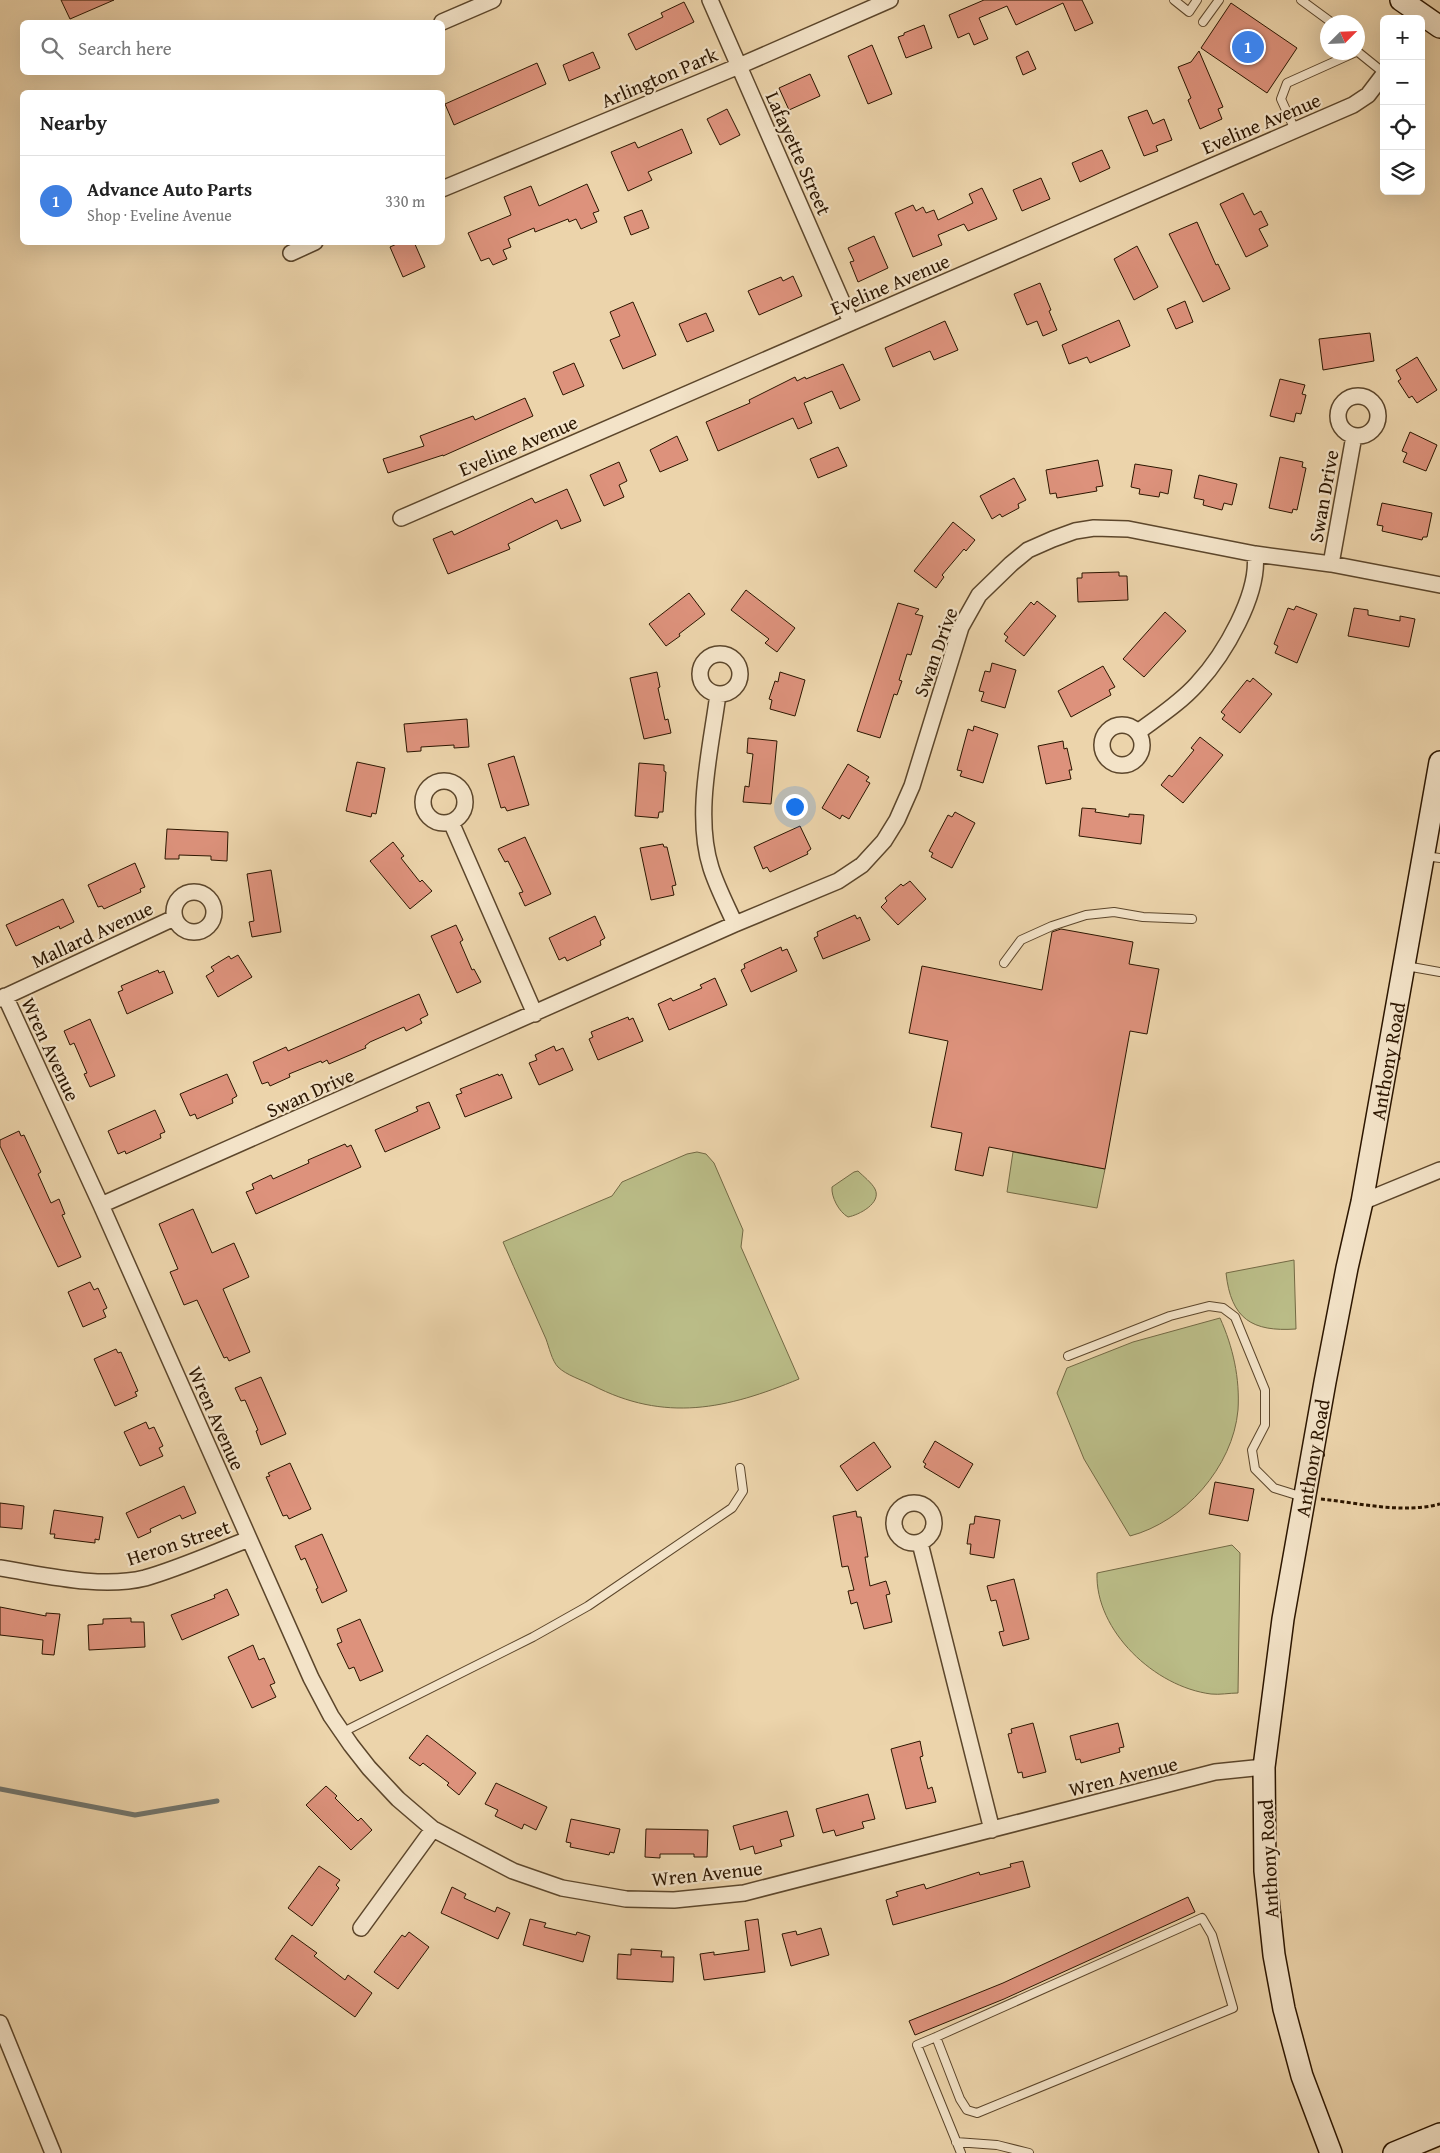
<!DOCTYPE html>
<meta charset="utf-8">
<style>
:root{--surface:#fff;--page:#f6f6f6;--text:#222;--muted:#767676;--line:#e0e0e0;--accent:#8f2418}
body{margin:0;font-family:"Gentium Book Plus",serif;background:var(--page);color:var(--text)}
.controls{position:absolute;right:15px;top:15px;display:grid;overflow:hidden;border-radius:8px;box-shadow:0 5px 20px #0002}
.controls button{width:45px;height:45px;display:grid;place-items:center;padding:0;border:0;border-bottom:1px solid var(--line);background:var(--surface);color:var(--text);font:25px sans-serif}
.compass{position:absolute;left:1320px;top:15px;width:45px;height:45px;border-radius:50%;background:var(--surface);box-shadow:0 5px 20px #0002;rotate:66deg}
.you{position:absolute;left:794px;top:806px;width:18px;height:18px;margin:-12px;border:4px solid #fff;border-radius:50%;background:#1a73e8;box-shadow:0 0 0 8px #1a73e833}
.badge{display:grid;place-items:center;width:32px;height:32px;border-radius:50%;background:var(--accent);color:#fff;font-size:16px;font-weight:700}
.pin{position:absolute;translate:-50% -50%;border:2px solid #fff;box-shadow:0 1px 5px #0006}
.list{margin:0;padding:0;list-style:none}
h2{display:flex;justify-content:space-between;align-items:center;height:65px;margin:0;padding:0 20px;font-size:21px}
h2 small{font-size:16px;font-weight:400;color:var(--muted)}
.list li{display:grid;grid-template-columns:32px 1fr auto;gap:15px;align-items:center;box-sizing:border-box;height:90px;padding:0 20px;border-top:1px solid var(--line)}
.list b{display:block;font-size:19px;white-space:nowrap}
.list p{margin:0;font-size:16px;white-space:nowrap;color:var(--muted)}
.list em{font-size:16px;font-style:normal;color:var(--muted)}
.icon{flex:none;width:28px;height:28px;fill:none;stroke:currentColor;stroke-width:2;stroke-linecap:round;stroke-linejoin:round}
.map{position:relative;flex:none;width:1440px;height:2153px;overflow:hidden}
.search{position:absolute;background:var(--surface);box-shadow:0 5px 20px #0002;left:20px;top:20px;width:425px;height:55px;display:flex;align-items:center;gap:12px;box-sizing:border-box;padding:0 18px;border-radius:8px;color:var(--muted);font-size:19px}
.panel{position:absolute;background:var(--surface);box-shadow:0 5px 20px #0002;left:20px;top:90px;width:425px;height:155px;border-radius:8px}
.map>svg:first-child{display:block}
.green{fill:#babc87;stroke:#736944}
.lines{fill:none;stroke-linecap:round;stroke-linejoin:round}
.stream{stroke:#71756d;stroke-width:5}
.building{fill:#dd927c;stroke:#2c1600}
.lane-casing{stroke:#5c462b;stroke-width:10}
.street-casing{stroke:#5c462b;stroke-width:18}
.secondary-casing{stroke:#2c1600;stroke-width:24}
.path{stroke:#2c1600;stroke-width:3;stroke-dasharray:4 2.5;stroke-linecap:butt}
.lane{stroke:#f3e3c8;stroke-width:8}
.street{stroke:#f3e3c8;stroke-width:15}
.secondary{stroke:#f3e3c8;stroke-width:21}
.labels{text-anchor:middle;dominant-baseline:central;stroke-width:4.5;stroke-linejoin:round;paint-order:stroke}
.street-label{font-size:20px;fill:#2c1600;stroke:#f3e3c8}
</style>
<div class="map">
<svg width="1440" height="2153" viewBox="0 0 1440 2153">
<rect width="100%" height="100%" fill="#ecd4ab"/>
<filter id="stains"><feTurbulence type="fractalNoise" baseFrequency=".004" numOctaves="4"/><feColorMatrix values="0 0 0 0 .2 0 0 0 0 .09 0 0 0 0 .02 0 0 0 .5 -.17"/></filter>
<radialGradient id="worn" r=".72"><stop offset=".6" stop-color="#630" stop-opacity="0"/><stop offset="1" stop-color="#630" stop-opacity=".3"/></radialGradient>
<path class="green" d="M697,1152L706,1154L714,1163L743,1230L741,1247L799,1379C727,1409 665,1423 592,1385C582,1380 566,1375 558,1367C552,1361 549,1347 546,1339C532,1307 517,1275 503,1242L612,1196L622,1182L687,1154Z
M1013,1152L1105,1169L1097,1208L1007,1192Z
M858,1171C863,1176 872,1183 875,1189C882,1203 859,1215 848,1217C839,1212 831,1197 832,1187L854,1172Z
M1294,1260L1296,1329C1252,1332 1231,1319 1226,1273Z
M1220,1318C1233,1347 1240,1378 1238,1410C1233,1467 1184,1522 1130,1536L1084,1459L1057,1393L1067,1368L1133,1342Z
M1232,1545L1240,1553L1238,1693C1229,1693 1220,1695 1211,1694C1155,1687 1095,1631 1097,1573Z"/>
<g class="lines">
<path class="stream" d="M0,1789L135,1815L217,1801"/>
</g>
<path class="building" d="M61,0H114L70,19Z
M984,0H1082L1093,23L1075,31L1063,3L1016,25L1007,6L979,18L988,39L974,45L969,33L958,38L949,15Z
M684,2L694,22L636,50L628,34L663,17L661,13Z
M1231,3L1297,48L1267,93L1201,48Z
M924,25L932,48L906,58L898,37L904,35V33Z
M872,45L892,94L868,104L848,56Z
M1028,51L1036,69L1023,75L1016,57Z
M1199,51L1223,107L1218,109L1222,119L1200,129L1188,100L1191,98L1178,67L1191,62Z
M593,52L600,68L569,81L563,65Z
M537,63L546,84L454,125L445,104Z
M810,74L820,96L789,110L779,88Z
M727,109L740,135L720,145L707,119Z
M1147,110L1153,124L1164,119L1172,140L1156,146L1158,151L1144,156L1128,117Z
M682,129L692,153L648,172L652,180L628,191L611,152L635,142L638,148Z
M1102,150L1110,168L1080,182L1072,163Z
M1041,178L1050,199L1022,211L1013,190Z
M587,184L599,211L593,213L597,222L581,229L576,219L569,222L568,219L535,232L534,228L508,239L511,247L503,250L507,259L493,265L489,258L481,261L468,233L511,215L504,197L531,186L539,206Z
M982,188L997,219L968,231L964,224L938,235L942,245L913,257L895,213L913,205L916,211L923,207L926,213L934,210L938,220L973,203L969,194Z
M1243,193L1254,215L1261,211L1268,225L1259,229L1268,246L1246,257L1220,204Z
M642,210L649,228L631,235L624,217Z
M1197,222L1216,265L1218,264L1230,289L1203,302L1169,234Z
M874,236L888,268L858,282L850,262L854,261L848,248Z
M401,242H414L425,267L403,277L390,247Z
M1137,246L1158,287L1134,300L1114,259Z
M793,276L802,296L759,315L748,291L781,277L783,281Z
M1040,283L1051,310L1049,311L1057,330L1043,336L1037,321L1027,325L1014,294Z
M1185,301L1193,322L1176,329L1167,309Z
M633,302L656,355L623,369L610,340L620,336L610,312Z
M706,313L714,331L687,342L679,324Z
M1119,320L1130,346L1090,363L1087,357L1069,364L1062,345Z
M945,321L958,350L934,360L930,351L893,367L885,348Z
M1370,333L1374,361L1323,370L1319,339Z
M1417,357L1437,390L1417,403L1412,396L1409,398L1398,381L1401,379L1396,370Z
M574,363L584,386L563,395L553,372Z
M843,364L860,400L840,409L832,391L804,403L812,423L798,429L793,418L718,451L706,422L750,403L749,400L795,377L797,381L805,377L806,379Z
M1280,379L1305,385L1302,394L1306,395L1301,414L1296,413L1294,422L1270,416Z
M525,398L533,416L443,456V455L388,473L383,459L424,446L420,436L473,416L475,420Z
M1410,432L1437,445L1426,471L1403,462L1407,453L1402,451Z
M677,436L688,460L660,472L650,450Z
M838,447L847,466L818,478L810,459Z
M1280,457L1303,462L1302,467L1306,468L1297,510L1293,509L1292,513L1269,508Z
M1098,460L1103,486L1096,487L1097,491L1057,498L1056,493L1050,494L1046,470Z
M619,462L627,481L619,485L624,497L604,506L590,475Z
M1135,464L1172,470L1168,494L1160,492L1159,497L1139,494L1140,489L1131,487Z
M1199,475L1237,484L1232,505L1224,503L1222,510L1203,505L1204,500L1194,498Z
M1014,478L1026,500L1018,504L1019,508L1002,517L1000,514L992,519L980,496Z
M567,489L581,521L561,529L557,520L508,544L510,549L448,574L433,539L452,531L454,535L532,498L535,503Z
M1382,503L1432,513L1427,537H1423L1422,540L1382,531L1383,526L1377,525Z
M953,522L975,540L966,551L964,549L942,575L944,577L936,588L914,571Z
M1119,572V576H1127L1128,600L1078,602L1077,578H1082V573Z
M746,590L795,628L777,652L765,643L769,639L731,610Z
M689,593L705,614L679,634L680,636L666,646L649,624Z
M1037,601L1056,616L1024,656L1005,641L1008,637L1004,634L1031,602L1034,605Z
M898,603L919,609L915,614L923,616L911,655L907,654L899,680L902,681L897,695L894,694L880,738L857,731Z
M1296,606L1317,614L1297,663L1275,653L1278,646L1274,644L1288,608L1294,610Z
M1354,608L1368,610V615L1400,621V616L1415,619L1409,647L1348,636Z
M1165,612L1186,631L1144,677L1123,659Z
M992,663L1016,670L1005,708L981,701L984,692L979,691L985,671L990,672Z
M1103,666L1115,687L1109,690L1111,695L1071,717L1058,691Z
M657,672L660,687L658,688L665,720L668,719L671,733L644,739L630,678Z
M780,672L805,680L795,716L770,709L772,700L769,699L775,681L778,682Z
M1253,678L1272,694L1240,733L1222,719L1225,715L1221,712L1247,680L1250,682Z
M467,719L469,747L454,748V745L421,747V751L407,752L404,724Z
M974,726L998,734L983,783L960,776L962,771L957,770L968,729L973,731Z
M1200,737L1223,755L1183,803L1161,785L1169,775L1172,777L1194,750L1191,748Z
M748,738L777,741L771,804L743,802L745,786L749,787L753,754L747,753Z
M1063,741L1064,749L1067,748L1072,770H1069L1071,779L1046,784L1038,746Z
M514,756L529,805L507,811L505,807L501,808L488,764Z
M357,762L385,768L376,814L372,813L371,817L346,811Z
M639,763L664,765V771L666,772L663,812H659L658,818L635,816Z
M848,764L869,777L866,781L870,783L849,819L842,815L840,819L822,808Z
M1082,808L1096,809L1095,812L1129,817V814L1144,815L1141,844L1079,836Z
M955,812L975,823L952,868L931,857L933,853L929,851L948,815L952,817Z
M800,826L811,849L807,852L808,854L770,872L767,867L763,869L754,847Z
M167,829L228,832L227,861L211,860V856L179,855V859H165Z
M525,837L551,894L525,906L519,893L523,892L508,861L505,862L498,849Z
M393,842L404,856L401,858L420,882L422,880L432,891L410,909L370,861Z
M663,844L664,847H667L676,885L672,886L674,895L651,900L640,848Z
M135,863L145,887L140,889L141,892L104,909L102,906L98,907L88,885Z
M271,870L281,932L252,937L249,922L254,921L247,874Z
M910,881L926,899L898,925L881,907L887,901L885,898L901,884L903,886Z
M63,899L74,922L60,929L59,926L16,946L6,925Z
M855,915L857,919L860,917L870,940L823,959L814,938L818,936L817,932Z
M595,916L605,938L600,941L601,945L567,961L565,957L559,960L549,938Z
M456,925L463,940L460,942L472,970L474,969L481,982L457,993L431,936Z
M1061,929L1133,942L1129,964L1159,969L1147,1034L1130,1031L1105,1169L989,1147L983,1176L955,1170L962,1133L931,1127L948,1041L909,1033L922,966L1042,990L1052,932Z
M781,947L782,951L787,949L797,971L751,992L741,970L745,968L744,964Z
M238,955L252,977L218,997L206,976L214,971L211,967L229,956L231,959Z
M158,970L159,973L164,971L173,993L127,1014L118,992L123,990L121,986Z
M715,978L727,1005L669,1030L658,1004L671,998L673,1001L702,988L700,985Z
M419,994L428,1015L420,1019L422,1023L406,1031L404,1027L370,1042L365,1046L366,1048L329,1064L327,1060L322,1063L321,1061L289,1074L290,1077L270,1086L268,1082L262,1084L253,1062L286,1047L288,1051Z
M628,1017L629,1020L633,1018L643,1041L598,1060L589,1039L593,1037L591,1032Z
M90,1019L115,1076L90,1087L84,1074L87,1073L74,1043L70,1045L64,1031Z
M554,1046L556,1051L563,1048L573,1070L539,1085L529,1063L537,1060L535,1055Z
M227,1074L237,1096L232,1099L233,1103L197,1119L195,1114L190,1116L180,1094Z
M498,1074L499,1076L502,1074L512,1098L465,1117L456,1095L462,1093L460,1089Z
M429,1102L440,1128L385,1152L375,1130L418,1111L416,1107Z
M155,1110L165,1132L160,1134L161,1138L126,1154L125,1151L118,1154L108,1131Z
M19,1131L21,1136L24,1135L41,1172L38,1174L51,1203L59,1199L65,1214L62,1215L81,1257L58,1267L0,1146V1140Z
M345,1144L347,1147L351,1145L361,1167L256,1214L246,1192L254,1189L252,1184L271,1175L273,1179L309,1163L308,1160Z
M193,1209L212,1253L234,1243L249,1277L223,1289L250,1352L229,1361L227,1357L224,1358L197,1300L184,1305L170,1272L178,1269L159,1224Z
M90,1282L94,1290L98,1288L107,1308L103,1310L106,1317L83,1327L68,1292Z
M116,1349L118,1353L121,1352L138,1391L135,1392L137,1396L115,1406L94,1359Z
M261,1377L286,1434L261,1445L256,1431L258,1430L245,1400L241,1401L235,1388Z
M146,1422L149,1429L154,1427L163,1446L159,1448L163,1456L140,1466L124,1432Z
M935,1441L973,1464L959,1488L924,1467L926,1464L923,1462Z
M874,1442L891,1467L857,1491L840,1466Z
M290,1463L311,1509L289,1519L287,1515L283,1516L266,1477L270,1476L268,1473Z
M1215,1482L1254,1489L1248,1521L1209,1514Z
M184,1486L196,1513L182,1519L180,1515L150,1529L151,1532L138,1538L126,1513Z
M0,1503L24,1506L22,1529L0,1527Z
M54,1510L103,1517L99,1540L95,1539V1543L54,1538L55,1534H50Z
M856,1511L857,1517H861L868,1557H865L870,1586L886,1581L890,1594L886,1595L892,1622L864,1629L857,1602L851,1604L848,1591L854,1590L848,1566L842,1567L833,1516Z
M975,1516L1000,1520L994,1558L970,1554L971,1544H967L970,1524H974Z
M322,1534L347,1591L322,1603L316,1589L318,1588L305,1558L301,1560L295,1546Z
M1014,1579L1029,1639L1003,1646L999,1632L1004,1631L996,1600L991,1601L987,1586Z
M227,1589L239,1615L182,1640L171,1615L215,1598L214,1595Z
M0,1607L46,1616V1613L60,1614L54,1655L42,1654L43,1640L0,1635Z
M131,1618V1622H144L145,1647L89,1650L88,1625L103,1624V1619Z
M360,1619L383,1671L360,1681L354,1667L349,1669L337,1644L342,1642L337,1629Z
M253,1645L259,1660L264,1658L275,1683L270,1685L276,1697L252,1708L228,1657Z
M1033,1723L1046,1772L1023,1778L1022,1772L1018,1773L1008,1734L1012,1733L1011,1729Z
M1118,1723L1124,1747L1119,1748L1120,1752L1081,1763L1080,1759L1076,1760L1070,1736Z
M427,1735L476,1773L459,1795L447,1785L449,1783L423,1763L420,1766L409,1758Z
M920,1741L923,1756L920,1757L928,1789L932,1787L936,1802L906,1809L891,1749Z
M496,1783L547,1807L536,1830L524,1824L522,1829L495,1816L498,1810L485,1804Z
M326,1786L337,1796L335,1798L358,1821L361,1818L372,1830L351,1850L306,1805Z
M868,1794L875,1819L862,1822L864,1828L836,1836L834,1830L823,1833L816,1809Z
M787,1811L794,1836L780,1840L782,1846L755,1854L753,1846L740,1850L733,1826Z
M571,1819L620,1829L614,1853L610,1852L609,1855L570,1847L571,1843L566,1842Z
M646,1829L708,1830L707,1857H694V1854H660V1858L645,1857Z
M1023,1861L1030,1887L893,1925L886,1900L898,1896L896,1892L924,1884L926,1889L979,1872L980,1875L1011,1867L1010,1864Z
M319,1866L340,1880L336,1885L339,1888L312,1926L288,1908Z
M452,1887L466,1894L464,1898L495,1912L497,1907L510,1913L498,1939L441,1913Z
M1188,1897L1195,1912L1004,1999L915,2035L909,2021L1003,1983Z
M530,1919L546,1923L544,1927L576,1935L577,1932L590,1936L583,1962L523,1945Z
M758,1919L765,1972L704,1980L700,1954L714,1952V1955L749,1950L745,1921Z
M821,1928L829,1955L791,1966L782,1934L796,1931L797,1935Z
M409,1932L429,1947L398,1989L374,1972L402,1935L405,1937Z
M292,1935L317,1953L314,1956L345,1980L348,1975L372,1993L355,2017L275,1959Z
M631,1949L662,1951L661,1957H674L673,1982L617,1979L618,1954L631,1955Z"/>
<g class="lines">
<defs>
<path id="lane" d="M1174,0L1189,12L1197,0
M1301,0L1331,22
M1203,22L1219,0
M1358,52L1384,73
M1295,130L1281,99L1287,83L1356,52
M1425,856L1440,858
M1004,963L1021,940L1052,926L1086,915L1114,912L1143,917L1192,919
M1406,966L1440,972
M1068,1356L1170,1316L1209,1306L1223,1308L1235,1317L1265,1390V1425L1252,1450L1255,1469L1274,1488L1303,1497
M343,1732L533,1637L588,1606L732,1508L743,1491L740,1468
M936,2037L960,2099L967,2110L977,2113L1233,2008L1212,1935L1202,1918L936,2037L917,2045L961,2153
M956,2142L997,2145L1029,2153"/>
<path id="street" d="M710,0L851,322
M442,22L493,0
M442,189L739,66L890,0
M291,253L315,242
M1338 416a20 20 0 1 1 40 0a20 20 0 1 1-40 0Z
M401,518L1353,105L1368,95L1384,74
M1331,564L1354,436
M700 674a20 20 0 1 1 40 0a20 20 0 1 1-40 0Z
M718,694C711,748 694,815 711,868C717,887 727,906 735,924
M1102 745a20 20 0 1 1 40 0a20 20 0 1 1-40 0Z
M1138,732C1158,717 1180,703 1197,684C1224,655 1260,594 1255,554
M423 802a21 21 0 1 1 42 0a21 21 0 1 1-42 0Z
M451,822L535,1014
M174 912a20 20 0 1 1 40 0a20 20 0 1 1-40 0Z
M5,996L101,1205L311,1678L331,1716L351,1745L369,1768L398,1799L433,1829L513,1871L562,1888L626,1899L674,1900L744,1893L1215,1772L1264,1767
M0,999L174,918
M1362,1202L1440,1170
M101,1205L735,924L838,881L862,865L884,841L897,820L912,786L961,627L979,595L1011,564L1028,550L1053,539L1075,531L1094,528L1128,529L1255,554L1331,564L1440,585
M894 1523a20 20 0 1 1 40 0a20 20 0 1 1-40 0Z
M920,1543L992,1830
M0,1568C45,1575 101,1589 145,1578C180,1568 215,1552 249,1539
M361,1928L433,1829
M0,2023L53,2153"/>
<g id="secondary">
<path d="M1401,0L1440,27"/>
<path id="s1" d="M1331,2153L1302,2076L1284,2009L1274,1955L1265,1871L1264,1767L1283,1619L1325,1382L1347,1268L1362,1202L1440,762"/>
<path d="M1394,2153L1440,2134"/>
</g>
</defs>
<use href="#lane" class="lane-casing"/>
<use href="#street" class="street-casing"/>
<use href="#secondary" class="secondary-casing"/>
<path class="path" d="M1321,1499C1360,1503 1402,1514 1440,1504"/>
<use href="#lane" class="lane"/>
<use href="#street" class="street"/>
<use href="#secondary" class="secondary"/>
</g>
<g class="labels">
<g class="street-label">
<text transform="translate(659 77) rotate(-23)">Arlington Park</text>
<text transform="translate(1261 123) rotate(-23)">Eveline Avenue</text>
<text transform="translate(799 153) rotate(66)">Lafayette Street</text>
<text transform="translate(890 284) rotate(-23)">Eveline Avenue</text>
<text transform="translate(518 445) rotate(-23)">Eveline Avenue</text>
<text transform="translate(1323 496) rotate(-80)">Swan Drive</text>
<text transform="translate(935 652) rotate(-70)">Swan Drive</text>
<text transform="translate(92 934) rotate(-25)">Mallard Avenue</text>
<text transform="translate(51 1049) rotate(65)">Wren Avenue</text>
<text stroke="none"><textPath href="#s1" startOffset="1112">Anthony Road</textPath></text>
<text transform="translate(310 1092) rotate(-24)">Swan Drive</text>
<text transform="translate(217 1418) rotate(66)">Wren Avenue</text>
<text stroke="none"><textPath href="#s1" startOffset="708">Anthony Road</textPath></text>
<text transform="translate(178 1542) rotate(-18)">Heron Street</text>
<text transform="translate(1123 1776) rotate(-14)">Wren Avenue</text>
<text transform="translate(1268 1859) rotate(-93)">Anthony Road</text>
<text transform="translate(707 1873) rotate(-6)">Wren Avenue</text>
</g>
</g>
<rect width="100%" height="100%" filter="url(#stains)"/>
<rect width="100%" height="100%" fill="url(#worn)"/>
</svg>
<div class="controls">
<button>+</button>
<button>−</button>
<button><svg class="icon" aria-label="locate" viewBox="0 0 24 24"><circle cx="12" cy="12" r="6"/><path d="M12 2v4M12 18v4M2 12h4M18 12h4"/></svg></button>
<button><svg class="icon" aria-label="layers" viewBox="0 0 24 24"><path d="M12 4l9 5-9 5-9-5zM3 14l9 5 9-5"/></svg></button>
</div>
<svg class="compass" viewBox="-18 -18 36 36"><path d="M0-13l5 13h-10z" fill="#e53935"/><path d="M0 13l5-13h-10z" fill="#767676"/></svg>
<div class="you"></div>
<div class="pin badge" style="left:1248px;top:47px;background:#3f7fe0">1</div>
<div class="search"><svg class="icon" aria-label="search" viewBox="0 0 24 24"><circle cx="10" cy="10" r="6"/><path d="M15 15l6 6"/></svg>Search here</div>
<section class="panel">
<h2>Nearby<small></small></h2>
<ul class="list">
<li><span class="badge" style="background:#3f7fe0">1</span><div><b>Advance Auto Parts</b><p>Shop · Eveline Avenue</p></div><em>330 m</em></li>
</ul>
</section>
</div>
